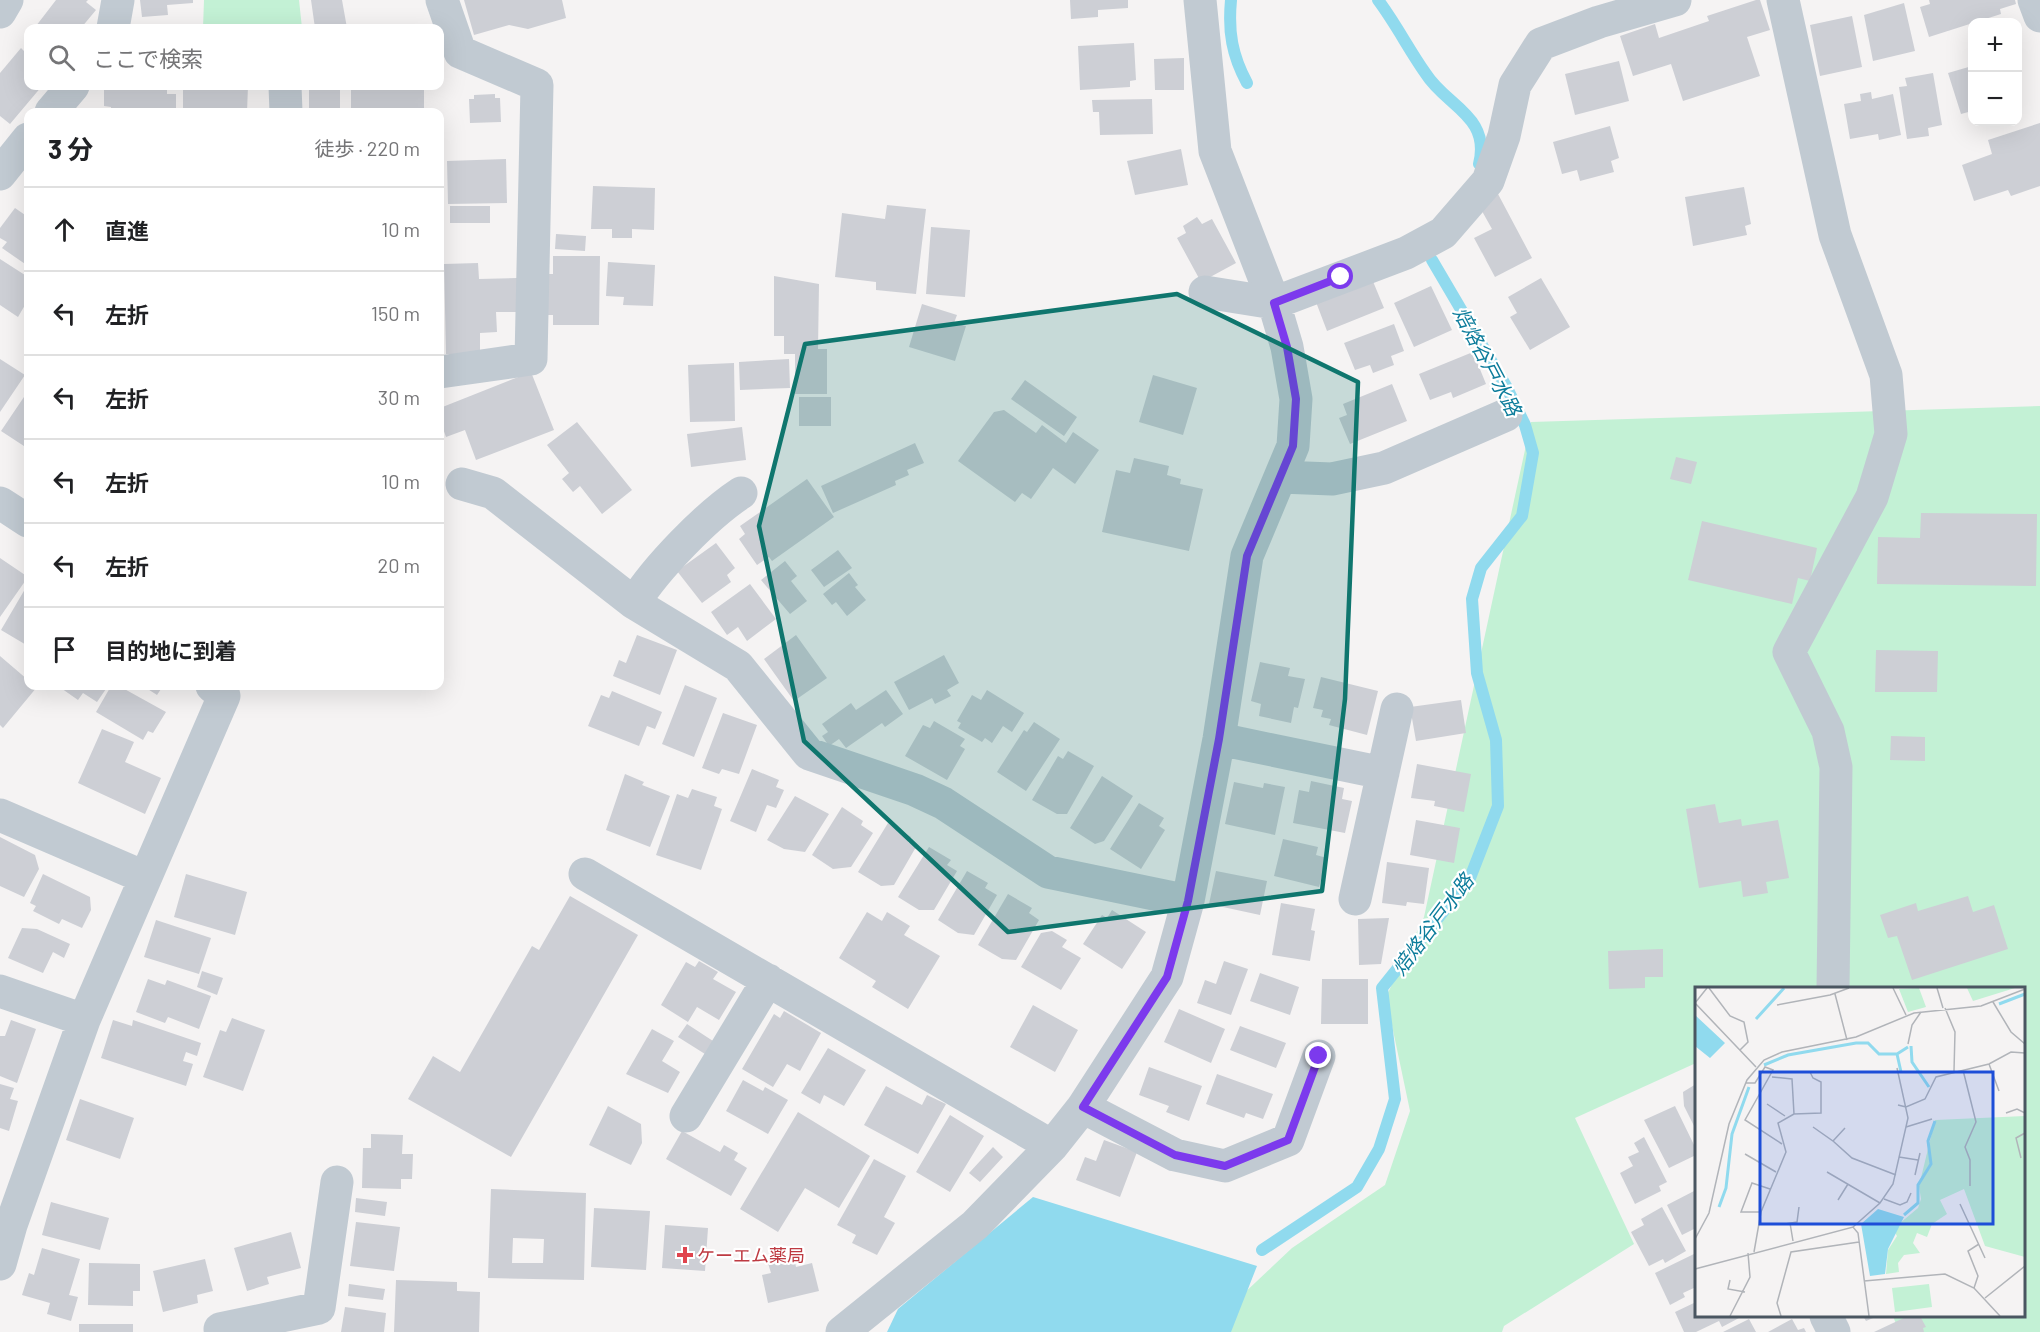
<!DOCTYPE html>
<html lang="ja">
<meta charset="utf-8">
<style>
:root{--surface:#fff;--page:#f6f6f6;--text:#202124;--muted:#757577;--line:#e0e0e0}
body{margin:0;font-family:Barlow,"Noto Sans JP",sans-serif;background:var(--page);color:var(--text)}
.controls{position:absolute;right:18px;top:18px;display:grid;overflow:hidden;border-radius:12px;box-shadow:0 6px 24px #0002}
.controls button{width:54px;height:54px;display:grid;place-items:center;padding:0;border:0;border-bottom:2px solid var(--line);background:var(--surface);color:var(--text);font:30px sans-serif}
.stop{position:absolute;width:18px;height:18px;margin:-14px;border:4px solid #7c3aed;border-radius:50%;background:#fff}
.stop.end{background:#7c3aed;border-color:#fff;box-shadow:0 2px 6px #0008}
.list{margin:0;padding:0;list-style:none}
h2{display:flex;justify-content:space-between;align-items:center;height:78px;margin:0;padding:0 24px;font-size:26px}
h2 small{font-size:20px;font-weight:400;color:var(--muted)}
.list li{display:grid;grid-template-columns:39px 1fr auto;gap:18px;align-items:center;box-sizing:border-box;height:84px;padding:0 24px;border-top:2px solid var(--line)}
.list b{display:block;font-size:22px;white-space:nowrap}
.list em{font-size:20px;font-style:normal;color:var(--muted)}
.icon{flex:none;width:33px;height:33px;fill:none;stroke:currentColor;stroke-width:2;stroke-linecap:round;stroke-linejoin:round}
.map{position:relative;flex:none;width:2040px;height:1332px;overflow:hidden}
.search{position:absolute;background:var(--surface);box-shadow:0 6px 24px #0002;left:24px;top:24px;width:420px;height:66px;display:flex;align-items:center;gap:15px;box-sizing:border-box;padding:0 21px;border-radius:12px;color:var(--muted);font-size:22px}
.panel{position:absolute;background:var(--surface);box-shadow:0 6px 24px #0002;left:24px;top:108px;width:420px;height:582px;border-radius:12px}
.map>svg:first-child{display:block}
.green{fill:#c3f1d5}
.water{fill:#90daee}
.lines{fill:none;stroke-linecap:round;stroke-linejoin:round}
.stream{stroke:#90daee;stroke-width:12}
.building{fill:#cdcfd5;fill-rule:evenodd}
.street{stroke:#c1cad2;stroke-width:33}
.route{stroke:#7c3aed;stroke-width:8}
.marked{fill:#0f766e;fill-opacity:0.2;stroke:#0f766e;stroke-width:4.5;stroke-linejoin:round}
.health-dot{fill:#e0444e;stroke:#fff;stroke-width:2}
.labels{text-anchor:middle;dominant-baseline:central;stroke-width:4.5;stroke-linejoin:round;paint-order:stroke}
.health-label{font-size:18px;fill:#be3a42;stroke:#fff;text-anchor:start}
.water-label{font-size:20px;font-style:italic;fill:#0c7c9b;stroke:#fff}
.inset-river{fill:none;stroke:#90daee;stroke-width:3}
.inset-road{fill:none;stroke:#b1b4b9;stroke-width:1.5}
.view{fill:#1d4ed8;fill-opacity:0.15;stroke:#1d4ed8;stroke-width:3}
.inset-edge{fill:none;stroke:#4a5661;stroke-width:3}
</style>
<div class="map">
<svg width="2040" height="1332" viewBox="0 0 2040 1332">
<rect width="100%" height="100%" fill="#f5f3f3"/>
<path class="green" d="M204,0H299L302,28H203Z
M2040,406V1332H1899L1893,1316H2024V988H1696V1063L1575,1118L1634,1244L1504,1326L1502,1332H1203L1292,1248L1385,1185L1410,1111L1386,997L1424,917L1531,422Z"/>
<path class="water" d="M1033,1197L1257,1266L1231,1332H887L898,1309Z"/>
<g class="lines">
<path class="stream" d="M1231,0C1228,32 1232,55 1247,83
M1378,0C1396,24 1409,50 1426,74C1446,106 1491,116 1479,164
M1262,1250L1357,1187L1379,1149L1395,1099L1382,988L1470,878L1498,806L1496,740L1477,673L1472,599L1481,568L1522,516L1533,453L1525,425L1506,386L1432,260"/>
</g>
<path class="building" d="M56,0H88L86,2L96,10L81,28H39L36,26Z
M140,0H193V3L167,5L168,15L142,17Z
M311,0H342L347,28H315Z
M464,0H562L566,18L528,29L509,25L474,35Z
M1070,0H1128V8L1098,10V17L1071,19Z
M1756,0H1760L1770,30L1747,37L1760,76L1683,101L1671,64L1633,76L1620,36L1655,24L1659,38L1709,21L1707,16Z
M1929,0H2015L2016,4L2000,9L2001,14L1929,37L1920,7L1930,4Z
M1904,3L1915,51L1873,61L1864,15Z
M1852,16L1862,67L1820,76L1810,25Z
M1134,43L1136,80L1130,81V87L1080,90L1078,46Z
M21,48L28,55V86H42L10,124L0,116V73Z
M1184,58V90H1155L1154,59Z
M1619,61L1629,101L1575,115L1565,74Z
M1972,66V111L1961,114L1948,73Z
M1933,73L1942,125L1928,128L1929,136L1907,139L1899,87L1907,86L1905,78Z
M104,86H167V94H176V112H111V107L104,106Z
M183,86H248L247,112L183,109Z
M309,86H340V112H309Z
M351,86H424V112H351Z
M1871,92L1872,99L1893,94L1901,135L1879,140L1878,134L1850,139L1844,104L1861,101L1860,94Z
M495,94V98H500L501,122L470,123L469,99H474V95Z
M1152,99L1153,134L1100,135L1099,112H1093L1092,100Z
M2040,123V186L2011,196L2008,190L1974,201L1962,165L1992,154L1988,140Z
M1610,126L1619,158L1611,161L1614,172L1580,181L1577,170L1562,174L1553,142Z
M1181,149L1188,185L1135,195L1127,161Z
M506,159L507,203L448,204L447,161Z
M593,186L655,188L654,230L632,229V238H612V229H591Z
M1744,187L1751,224L1745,226L1747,235L1693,246L1685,197Z
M1498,194L1532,258L1495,277L1474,238L1492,229L1478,204Z
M887,205L926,209L916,294L876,290V282L835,277L842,213L885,219Z
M450,206H490V223H450Z
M15,208L28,217V266L2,248L7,242L0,238V228Z
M1197,217L1202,224L1212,219L1236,263L1201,282L1177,238L1186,233L1183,226Z
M931,227L970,230L965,297L926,294Z
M556,234L586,236L585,251L555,249Z
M553,256H600L599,325H553V315H546L547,274H553Z
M0,259L28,277V300L18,317L0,305Z
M608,262L655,265L653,306L623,305L624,297L606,296Z
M478,263L479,279L517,278V312H496L497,332L480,333V354H446L444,264Z
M774,276L819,284L818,349H827V394H795V354H784V336H774Z
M1541,278L1570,327L1530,350L1510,317L1517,313L1508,297Z
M1372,279L1384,308L1327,331L1316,302Z
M1431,286L1452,330L1414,347L1394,303Z
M922,304L957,315L954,323L966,326L955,361L909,347Z
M1394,324L1404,351L1391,356L1394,365L1373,373L1370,365L1355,370L1344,343Z
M1473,352L1486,384L1453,398L1451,392L1430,400L1419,374Z
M0,359L25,375L0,412Z
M789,359L790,388L740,390L739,362Z
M734,363L735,421L690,422L688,365Z
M531,372L554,430L476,460L465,430L446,437L440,420V408Z
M1153,375L1197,388L1183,435L1139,422Z
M1025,380L1077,417L1064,436L1011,399Z
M1392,384L1407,421L1350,444L1339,418L1347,415L1343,404Z
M28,391V446L27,448L1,431Z
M799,397H831V426H799Z
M1004,410L1036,433L1042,425L1066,443L1073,432L1099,450L1075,484L1053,468L1031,499L1022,493L1015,502L958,461L994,412Z
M577,422L632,490L602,514L580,486L573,492L562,479L569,473L547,445Z
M742,427L746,460L691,467L687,434Z
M915,443L924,463L907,470L909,475L895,481L896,485L833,513L821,486Z
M1676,457L1697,462L1691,484L1670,479Z
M1134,458L1169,466L1167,475L1181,479L1180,484L1203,489L1189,551L1102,532L1116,470L1130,473Z
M807,479L834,517L772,561L769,557L757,565L739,539L745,534L740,526Z
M1921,513L2037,514L2036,586L1877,584L1878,537L1920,538Z
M1702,521L1817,548L1810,581L1798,578L1792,604L1688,580Z
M716,543L735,568L727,575L731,582L702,603L677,571Z
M838,550L852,568L824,587L811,570Z
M0,558L28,577L0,617Z
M785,561L797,576L791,581L807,601L790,614L761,580Z
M849,573L858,585L855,587L866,600L847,616L836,602L832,605L823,594Z
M28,584V646L1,630Z
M750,584L776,619L747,641L738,627L727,635L711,612Z
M637,635L677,650L660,695L613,676L619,660L626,663Z
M796,635L827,678L794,701L764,659Z
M1876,650L1938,651L1937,692H1875Z
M944,655L959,683L947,690L951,696L935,704L932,698L909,710L894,682Z
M0,656L28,680V686L37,687L3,728L0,725Z
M1260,662L1290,668L1288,676L1305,679L1298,708L1294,707L1291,723L1259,716L1261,704L1251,701Z
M1321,677L1378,691L1367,735L1329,725L1331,719L1321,717L1323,710L1313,708Z
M685,685L717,698L694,757L662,744Z
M58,686H108L97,702L83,693L78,700Z
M111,686H119L166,712L153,733L148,731L143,740L96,712Z
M143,686H163L157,695Z
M886,690L903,714L885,727L882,723L846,748L839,739L829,746L822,736L828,732L822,724L851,703L856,710Z
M987,690L1024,713L1012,732L1003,726L992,743L985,738L982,742L958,728L961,723L957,721L972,695L981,700Z
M612,691L662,712L655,729L647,726L639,746L588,726L601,695L609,698Z
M1461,700L1466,733L1416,741L1410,707Z
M723,713L757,725L739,774L722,769L719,774L702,768Z
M934,721L965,739L960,746L965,749L947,780L905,756L923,725L930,728Z
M1034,722L1060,739L1026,791L997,772L1024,730L1027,732Z
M102,729L134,742L125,762L161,778L145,814L78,783Z
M1891,736L1925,737V761L1890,760Z
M1068,751L1094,766L1067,814H1057L1032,800L1058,756L1063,759Z
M1417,764L1471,774L1464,812L1434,806L1435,801L1411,798Z
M752,769L779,780L776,787L784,790L776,808L767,805L756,832L730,821Z
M625,774L644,782L642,785L670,796L650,847L606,830Z
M1102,776L1133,796L1104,841L1095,844L1070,828Z
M1311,781L1344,788L1342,799L1352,801L1345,833L1293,823L1299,790L1309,792Z
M1234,782L1263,788L1264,783L1285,787L1275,835L1225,824Z
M692,789L717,797L714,806L722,809L701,870L656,855L677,794L688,798Z
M795,796L829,814L805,852L784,849L767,840Z
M1139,803L1164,818L1159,826L1165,830L1141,869L1110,849Z
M1715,804L1719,823L1741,819L1742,826L1778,820L1789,878L1766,882L1768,893L1743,897L1741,881L1699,888L1686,809Z
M842,807L863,821L861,825L873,833L851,867L833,869L812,855Z
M1416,820L1460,828L1454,863L1410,855Z
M888,823L911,837L908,842L916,847L894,885L881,886L858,872Z
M0,837L35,855L39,869L24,897L0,886Z
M1283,839L1318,847L1316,855L1327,858L1319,887L1274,876Z
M929,847L951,860L947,865L957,871L934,910H919L898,897Z
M1387,862L1429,868L1424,904L1407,902L1406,906L1382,903Z
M967,871L988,883L985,888L997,895L974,935L958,933L938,920Z
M1216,871L1267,881L1260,915L1209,904Z
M43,874L90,897L91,910L82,928L62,919L59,924L33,911L36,906L30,903Z
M186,874L247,892L235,935L174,917Z
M1008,894L1032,908L1029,913L1039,920L1016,960L1002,959L978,945Z
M570,896L638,935L511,1157L408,1099L433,1056L460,1072L532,946L539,950Z
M1968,896L1973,912L1994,905L2008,949L1912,980L1897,936L1888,938L1880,915L1916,903L1918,911Z
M1281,903L1315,909L1311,930L1315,931L1310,961L1272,955Z
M1112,910L1146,932L1122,969L1083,944L1102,915L1107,918Z
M867,912L882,921L887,912L910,926L904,935L940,956L908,1009L872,987L876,981L839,958Z
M1389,918L1381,964L1359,965L1358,919Z
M156,920L211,938L199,974L144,957Z
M22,928L37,929L70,944L64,958L53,952L43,973L8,958Z
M1052,931L1067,940L1062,947L1081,958L1061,990L1021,967L1041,933Z
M1663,949V977H1645V988L1609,989L1608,951Z
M699,961L718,972L713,979L736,992L719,1020L697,1007L688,1022L661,1005L686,962L695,967Z
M1224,961L1248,969L1231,1015L1197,1003L1205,980L1216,984Z
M202,971L223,978L217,995L197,987Z
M1260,973L1299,987L1290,1015L1250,1001Z
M148,979L165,985L167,980L211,996L199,1029L168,1017L165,1023L136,1012Z
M1322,979H1368V1024H1321Z
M1033,1005L1078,1030L1055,1072L1010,1047Z
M1179,1009L1225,1029L1211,1063L1164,1042Z
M784,1011L821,1033L800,1071L787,1064L773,1087L742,1069L774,1014L780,1018Z
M232,1018L265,1030L243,1091L203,1077L220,1030L226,1032Z
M11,1020L36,1029L17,1083L0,1076V1036H5Z
M113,1020L132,1026L133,1020L201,1043L197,1056L186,1052L183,1061L193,1064L186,1086L101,1058Z
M687,1024L713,1041L705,1054L678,1037Z
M1240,1026L1286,1043L1276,1068L1230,1050Z
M652,1029L674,1041L662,1061L680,1072L668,1093L626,1074Z
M828,1048L866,1070L844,1106L824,1095L820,1104L801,1093Z
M1149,1067L1202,1086L1189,1121L1166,1112L1169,1106L1139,1095Z
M1217,1074L1273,1094L1263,1119L1246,1113L1244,1118L1206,1104Z
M743,1080L763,1091L765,1087L788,1100L768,1134L726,1111Z
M0,1084L14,1088L10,1099L18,1101L9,1131L0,1128Z
M1696,1084V1130L1684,1106L1683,1092Z
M886,1086L922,1105L927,1095L946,1104L918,1154L864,1125Z
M80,1099L134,1118L120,1159L66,1140Z
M608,1106L641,1124L642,1143L631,1165L589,1145Z
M1675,1106L1696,1149V1155L1669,1168L1644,1120Z
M798,1112L870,1156L839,1208L805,1188L778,1232L740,1209Z
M950,1115L984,1136L950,1192L916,1172Z
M682,1131L720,1152L724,1145L738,1153L734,1160L747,1168L731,1196L666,1159Z
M371,1134L403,1135L402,1154H413L412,1179H401V1189L362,1188L363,1148H371Z
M1644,1137L1667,1182L1659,1186L1661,1191L1635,1204L1620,1173L1633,1166L1628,1157L1639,1152L1634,1143Z
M1104,1140L1137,1152L1120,1197L1076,1180L1085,1157L1096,1161Z
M993,1147L1003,1157L980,1182L969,1173Z
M874,1159L906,1176L884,1217L895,1223L877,1255L852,1243L856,1235L837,1225Z
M491,1189L586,1193L584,1280L488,1278ZM513,1238L544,1239L543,1263H512Z
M1696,1190V1228L1682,1235L1667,1205Z
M356,1198L387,1202L385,1216L355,1212Z
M51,1202L109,1218L100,1250L42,1235Z
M1662,1207L1686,1251L1665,1263L1663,1259L1649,1266L1631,1232L1644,1225L1641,1219Z
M594,1208L650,1211L646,1270L591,1267Z
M356,1222L400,1227L394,1271L350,1266Z
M665,1225L708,1228L705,1271L662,1268Z
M291,1232L301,1268L267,1277L269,1284L247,1291L234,1248Z
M42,1248L80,1259L69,1295L78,1297L71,1321L47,1314L50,1303L22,1295L29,1273L34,1275Z
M1696,1253V1287L1683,1293L1685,1297L1670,1305L1655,1273Z
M794,1257L796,1267L812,1263L819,1291L768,1303L762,1275L771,1273L768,1263Z
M205,1259L213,1291L197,1295L198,1303L163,1312L153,1271Z
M89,1263L140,1264V1291H133V1306L88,1305Z
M396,1280L457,1282V1291L480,1292L479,1332H394Z
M349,1284L385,1289L383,1300L348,1296Z
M1696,1302V1316H1738L1739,1318L1722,1327L1719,1321L1696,1332H1684L1675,1312Z
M345,1307L386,1313L384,1332H341Z
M1863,1316H1878L1866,1321Z
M1908,1316H1920L1926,1327L1923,1328L1924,1332H1874Z
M1749,1319L1756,1332H1723Z
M1792,1319L1798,1330L1804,1328L1806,1332H1768Z
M79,1324H133V1332H79Z"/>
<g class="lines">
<path class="street" d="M1783,0L1835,235L1886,375L1891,434L1872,497L1789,652L1828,731L1836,767L1833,988
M2034,0L2040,16
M0,12L7,0
M113,28L118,0
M285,86L286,112
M51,112L73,86
M0,174L28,139
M1205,292L1274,303L1406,253L1443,233L1488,181L1504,136L1515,85L1541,44L1599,22L1675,0
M440,372L531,359L537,85L460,52L442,0
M1280,477L1332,479L1384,468L1506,415
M462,484L493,493L634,603C656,568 706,516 741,493
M0,503L28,521
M634,603L738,666L809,754L915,790L943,803L1048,872L1188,901
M1219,739L1383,773
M0,815L144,877
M585,874L1052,1146
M1355,899L1397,709
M0,991L84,1020
M1083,1107L1175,1155L1225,1166L1288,1140L1319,1056
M686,1116L768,980
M0,1264L11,1225L84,1020L224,696L212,686
M1826,1316L1834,1332
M220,1329L319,1308L337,1182
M842,1332L975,1225L1052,1146L1083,1107L1167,977L1188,901L1219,739L1247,556L1293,446L1296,399L1287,347L1274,303L1215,151L1200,0"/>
</g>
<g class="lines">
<path class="route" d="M1319,1056L1288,1140L1225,1166L1175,1155L1083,1107L1167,977L1188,901L1219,739L1247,556L1293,446L1296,399L1287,347L1274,303L1341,277"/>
</g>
<path class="marked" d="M1177,294L1358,382L1345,699L1322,891L1008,932L804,741L759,526L805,344Z"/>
<path class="health-dot" d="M682 1246h6v6h6v6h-6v6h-6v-6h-6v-6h6z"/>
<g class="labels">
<g class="health-label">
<text x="697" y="1255">ケーエム薬局</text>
</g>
<g class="water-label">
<text transform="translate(1488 361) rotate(62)">焙烙谷戸水路</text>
<text transform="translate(1432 924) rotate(-53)">焙烙谷戸水路</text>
</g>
</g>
<g transform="translate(1695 987)">
<rect width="330" height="330" fill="#f5f3f3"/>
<path d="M224,1L231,20L213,25L204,2ZM272,1H320L278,14ZM330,129V270L290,259L269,202L245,213L252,227L237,237L232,250L222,246L218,256L225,266L209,268L203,276L204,285L191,287L193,263L202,249L198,242L223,221L226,212L224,199L240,133ZM234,297L237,320L200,325L197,301Z" fill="#c3f1d5"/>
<path d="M0,28L30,56L15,71L0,59ZM183,222L209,230L193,262L190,287L175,289L166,237Z" fill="#90daee"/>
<path class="inset-river" d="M304,17L330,7M61,32L89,1M216,59L217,75L234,100M202,67L206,85M69,78L93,68L161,56H173L184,67H202L213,60M24,220L31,201L37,147L54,100M209,228L223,216V198L236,177L233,154L240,134"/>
<path class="inset-road" d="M14,1L35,29L49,35L53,55L45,63M198,1L211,28M242,1L248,21M140,7L152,53M298,15L316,45L330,57M0,16L61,80M0,16L12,1M82,18L135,8L154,1M250,21L260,45L259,84M213,57L217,38L226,25M294,77L304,104M268,83L281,135L270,160L275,173V199M77,90L97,92L99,127L126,126V95L118,91L115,85M51,96H60L70,80L78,83L50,133L87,157M72,117L90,129M203,118L211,120L230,112L241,90L294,77L316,65L330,66M311,126L322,122L330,126M118,140L138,154L150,141M211,140L237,132M138,154L157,171L201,188M50,167L81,185M204,170L223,173M326,171L321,151L330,146M132,185L185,216M220,188L225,166M189,212L205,218L212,215L216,206M143,213L153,197M265,217L290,271M66,225H46L57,196L75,202M95,236L98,254M90,237L102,235L104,220M158,240L185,216L198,197L213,131L202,81M0,252L14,226L34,137L52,93L69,73L87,65L161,50L219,26L286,19L330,2M59,265L66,225L91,165L83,136L99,127M0,282L158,240L163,246L174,329M35,293L33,302L50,305M169,294L250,287L279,301L305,329M279,301L283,289L273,264L284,257M290,311L330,279M35,329L55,290L53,266M86,329L82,316L96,265L164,255"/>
<path class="view" d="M65,85H298V237H65Z"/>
<rect width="330" height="330" class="inset-edge"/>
</g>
</svg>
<div class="controls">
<button>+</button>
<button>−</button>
</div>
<div class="stop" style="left:1341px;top:277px"></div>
<div class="stop end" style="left:1319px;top:1056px"></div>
<div class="search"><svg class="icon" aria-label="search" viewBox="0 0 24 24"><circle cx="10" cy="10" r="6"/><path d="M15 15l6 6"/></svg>ここで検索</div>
<section class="panel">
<h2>3 分<small>徒歩 · 220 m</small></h2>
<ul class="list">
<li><svg class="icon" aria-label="ahead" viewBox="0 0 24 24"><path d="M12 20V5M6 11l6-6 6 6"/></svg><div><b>直進</b></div><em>10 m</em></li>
<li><svg class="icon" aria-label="left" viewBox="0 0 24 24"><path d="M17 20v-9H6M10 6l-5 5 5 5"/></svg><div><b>左折</b></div><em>150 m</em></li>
<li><svg class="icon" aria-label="left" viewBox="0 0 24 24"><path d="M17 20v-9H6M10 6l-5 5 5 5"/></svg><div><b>左折</b></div><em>30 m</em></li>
<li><svg class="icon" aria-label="left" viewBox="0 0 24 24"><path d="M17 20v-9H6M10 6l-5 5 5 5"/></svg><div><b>左折</b></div><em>10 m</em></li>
<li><svg class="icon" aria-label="left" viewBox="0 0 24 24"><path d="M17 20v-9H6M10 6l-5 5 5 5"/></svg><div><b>左折</b></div><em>20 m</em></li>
<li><svg class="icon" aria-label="arrive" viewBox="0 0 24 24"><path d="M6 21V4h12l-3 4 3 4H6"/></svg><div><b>目的地に到着</b></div></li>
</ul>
</section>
</div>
